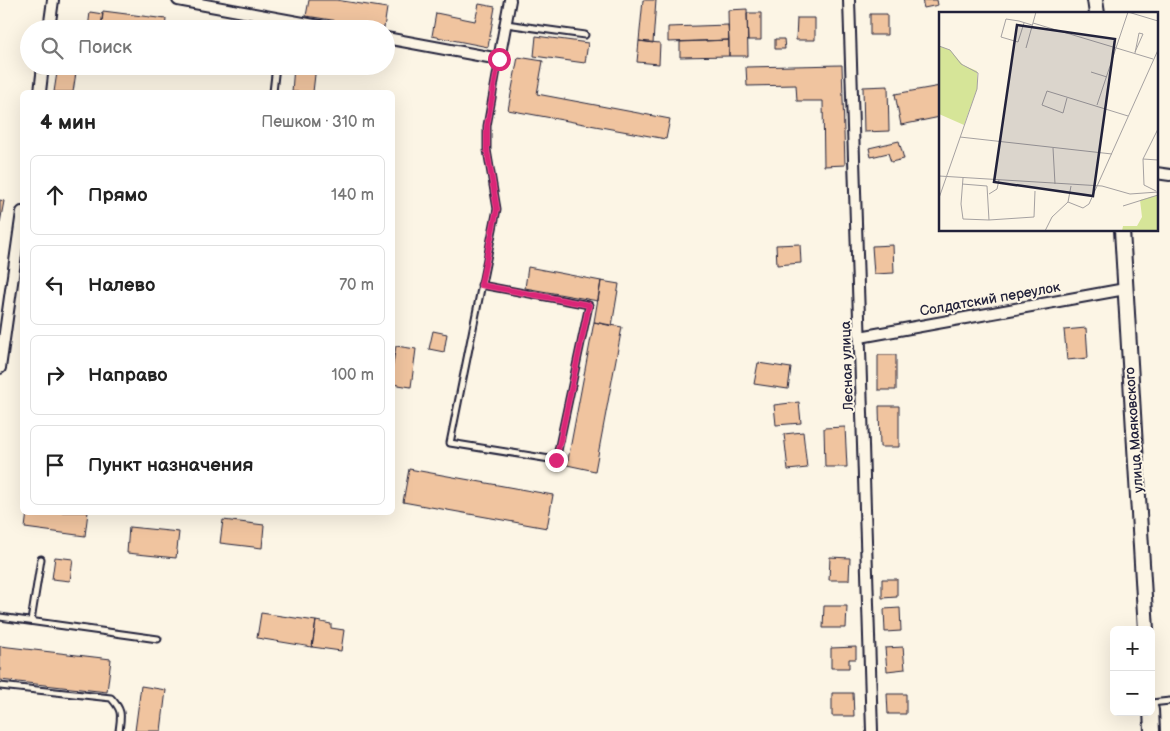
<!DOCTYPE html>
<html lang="ru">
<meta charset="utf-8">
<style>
:root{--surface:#fff;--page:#f6f6f6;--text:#222;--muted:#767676;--line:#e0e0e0}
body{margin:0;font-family:"Balsamiq Sans",sans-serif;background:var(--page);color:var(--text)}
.controls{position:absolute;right:15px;bottom:15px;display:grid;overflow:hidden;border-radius:8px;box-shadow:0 5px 20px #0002}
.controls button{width:45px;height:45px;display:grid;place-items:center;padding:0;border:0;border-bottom:1px solid var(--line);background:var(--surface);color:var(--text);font:25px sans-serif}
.stop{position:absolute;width:15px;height:15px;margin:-11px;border:4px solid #db2777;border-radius:50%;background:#fff}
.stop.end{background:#db2777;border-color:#fff;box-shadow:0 1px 5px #0008}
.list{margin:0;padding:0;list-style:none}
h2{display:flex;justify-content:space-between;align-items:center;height:65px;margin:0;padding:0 20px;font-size:21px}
h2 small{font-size:16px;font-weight:400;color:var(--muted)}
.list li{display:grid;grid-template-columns:32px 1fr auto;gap:15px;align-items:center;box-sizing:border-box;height:80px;margin:0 10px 10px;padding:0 10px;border:1px solid var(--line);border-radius:8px}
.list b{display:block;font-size:19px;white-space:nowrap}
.list em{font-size:16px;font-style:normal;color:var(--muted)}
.icon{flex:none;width:28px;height:28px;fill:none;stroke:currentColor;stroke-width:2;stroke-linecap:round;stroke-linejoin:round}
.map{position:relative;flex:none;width:1170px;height:731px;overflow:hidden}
.search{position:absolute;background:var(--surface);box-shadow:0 5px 20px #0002;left:20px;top:20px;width:375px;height:55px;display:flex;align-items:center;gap:12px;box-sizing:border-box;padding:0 18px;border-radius:28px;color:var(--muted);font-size:19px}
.panel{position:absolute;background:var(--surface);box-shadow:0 5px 20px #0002;left:20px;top:90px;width:375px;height:425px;border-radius:8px}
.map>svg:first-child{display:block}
.building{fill:#f0c49f;stroke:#22223b}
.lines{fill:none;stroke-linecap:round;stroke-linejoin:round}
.lane-casing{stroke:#22223b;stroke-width:9}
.street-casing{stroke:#22223b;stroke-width:14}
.secondary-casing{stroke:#22223b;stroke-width:18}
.lane{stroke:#fcf5e5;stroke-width:5}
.street{stroke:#fcf5e5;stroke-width:10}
.secondary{stroke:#fcf5e5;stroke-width:14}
.route{stroke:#db2777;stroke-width:6}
.labels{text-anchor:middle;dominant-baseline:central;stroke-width:4;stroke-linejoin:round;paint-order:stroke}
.street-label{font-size:14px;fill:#22223b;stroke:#fcf5e5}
.inset-road{fill:none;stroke:#a5a1a1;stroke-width:1}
.view{fill:#22223b;fill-opacity:0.15;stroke:#22223b;stroke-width:2.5}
.inset-edge{fill:none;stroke:#22223b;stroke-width:2.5}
</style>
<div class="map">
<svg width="1170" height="731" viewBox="0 0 1170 731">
<rect width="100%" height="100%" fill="#fcf5e5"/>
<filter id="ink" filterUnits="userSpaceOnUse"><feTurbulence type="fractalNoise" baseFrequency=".02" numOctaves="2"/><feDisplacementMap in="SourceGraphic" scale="10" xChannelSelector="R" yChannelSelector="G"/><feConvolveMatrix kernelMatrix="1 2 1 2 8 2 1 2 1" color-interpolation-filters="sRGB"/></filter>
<g filter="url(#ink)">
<path class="building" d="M309,0H336L387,8L384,28L306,16Z
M643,0H656L653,43L639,41Z
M922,0H937L938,5L924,8Z
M479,4L495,7L488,47L432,36L436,13L475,21Z
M747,9L748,56H729L728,10Z
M103,11L166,19L165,29H101Z
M90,12L103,14L101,29H88Z
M747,13H761V40H748Z
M870,14H887V35H870Z
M797,18H815V40H796Z
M728,25L729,40L668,42V27Z
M536,36L588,43L585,63L534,56Z
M775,39H784L785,49H775Z
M729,40V56L680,57V42Z
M639,41L660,43L659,64L637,62Z
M518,57L543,61L537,94L670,119L666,139L508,110Z
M842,65L845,165L824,166L823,101H797L796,85L747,86L746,67Z
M58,66H77L73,92H54Z
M294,66H316L313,92H292Z
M888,86L889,131L864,132L863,87Z
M940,86V117L901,125L895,94Z
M899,141L904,159L891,162L888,153L871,157L869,148Z
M0,200L4,201L0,223Z
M800,244L801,263L777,265L776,245Z
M893,245L894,273L874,274L872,246Z
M528,267L601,281L598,301L525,288Z
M601,281L619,284L612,326L594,322Z
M594,322L622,327L595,471L567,465Z
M1086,328L1088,358L1067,360L1064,330Z
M433,331L447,334L444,352L429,349Z
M396,346L416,349L411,387L392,384V370Z
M878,355H896V390H878Z
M758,363L791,368L788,389L754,384Z
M799,402L801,423L776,425L774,405Z
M879,406H899V447H880Z
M845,427L847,467H825L824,428Z
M803,432L807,468L788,470L784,434Z
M409,469L553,495L547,528L403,502Z
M27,512H88L85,536L25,528Z
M223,520L264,525L262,548L220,543Z
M129,527L179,532L176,558L127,553Z
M55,557L73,559L70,581L52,579Z
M830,557L850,558L849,580H829Z
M882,579H897V597L882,598Z
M824,606H847L846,628H823Z
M900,608L901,631L885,632L884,609Z
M261,613L316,621L312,647L257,638Z
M316,621L331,624V628L344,630L341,651L312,647Z
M0,646L111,659L107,692L0,680Z
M856,647V659H849V668H831V648Z
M903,647L905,669L887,671L885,648Z
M141,686L166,690L161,731H135Z
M832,693H853L854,716H832Z
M887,694H906V714H888Z"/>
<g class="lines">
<defs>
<path id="lane" d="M506,24L585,35
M273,92L276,66
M481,285L589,305L556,460L450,443L497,209L487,150V126L499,59
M0,617L158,639
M31,621L41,559
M0,686L111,698C123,711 121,715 119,731
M1151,703L1170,701"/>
<path id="street" d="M178,0L336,29
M849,0L872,731
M49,29L53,0
M386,38L499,59L510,0
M40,92L43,66
M1156,173L1170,175
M860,337L1125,289
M0,368L22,212"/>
<path id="secondary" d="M1095,0L1097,14
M1122,230L1146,630
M1151,710L1152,731"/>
</defs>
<use href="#lane" class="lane-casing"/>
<use href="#street" class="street-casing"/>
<use href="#secondary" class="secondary-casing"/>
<use href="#lane" class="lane"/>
<use href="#street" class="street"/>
<use href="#secondary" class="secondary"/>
</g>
</g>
<g class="lines" filter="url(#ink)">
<path class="route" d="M499,59L487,126V150L497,209L481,285L589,305L556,460"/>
</g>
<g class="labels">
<g class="street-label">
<text transform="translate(990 299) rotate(-10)">Солдатский переулок</text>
<text transform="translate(847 366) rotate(-92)">Лесная улица</text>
<text transform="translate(1134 430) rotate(-94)">улица Маяковского</text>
</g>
</g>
<g transform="translate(939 12)">
<rect width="219" height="219" fill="#fcf5e5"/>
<path d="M0,34L11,38L24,53L38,59V77L25,113L0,102ZM219,183V219H183L184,214H198L203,205L201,188Z" fill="#d6e598"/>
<path class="inset-road" d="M189,0L219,9M85,11L79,30L62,25L67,7L80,9L93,13M94,11L214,47M0,34L11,38L22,52L39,61L38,77L0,186M87,36L97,0M196,41L200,21L204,22L196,40M152,60L168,65M128,86L124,101L103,93L108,79L189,104M158,93L189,0M21,125L173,142M114,136L116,172M204,147L219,148M0,164L163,174L191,182L219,180M23,172L48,174L50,208L24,207L22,192L24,166M217,179L205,173L204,147L219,117M50,182L58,177L60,168M129,190L144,196L150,192L219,38M129,190L132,174M184,194L219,183M50,208L95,205L96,179M106,219L113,205L129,190"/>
<path class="view" d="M78,13L176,27L154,184L55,170Z"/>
<rect width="219" height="219" class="inset-edge"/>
</g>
</svg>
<div class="controls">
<button>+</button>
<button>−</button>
</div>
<div class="stop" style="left:499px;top:59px"></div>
<div class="stop end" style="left:556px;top:460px"></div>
<div class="search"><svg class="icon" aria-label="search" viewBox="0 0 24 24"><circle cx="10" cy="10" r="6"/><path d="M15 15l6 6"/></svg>Поиск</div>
<section class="panel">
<h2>4 мин<small>Пешком · 310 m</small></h2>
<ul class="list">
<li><svg class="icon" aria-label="ahead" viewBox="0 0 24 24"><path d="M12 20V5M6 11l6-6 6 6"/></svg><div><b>Прямо</b></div><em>140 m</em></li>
<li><svg class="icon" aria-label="left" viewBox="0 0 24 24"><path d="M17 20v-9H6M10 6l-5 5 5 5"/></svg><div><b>Налево</b></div><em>70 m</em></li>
<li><svg class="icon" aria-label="right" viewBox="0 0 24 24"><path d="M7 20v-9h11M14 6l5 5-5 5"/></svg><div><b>Направо</b></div><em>100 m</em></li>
<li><svg class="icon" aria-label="arrive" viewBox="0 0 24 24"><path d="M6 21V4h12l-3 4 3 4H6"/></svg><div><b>Пункт назначения</b></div></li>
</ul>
</section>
</div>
